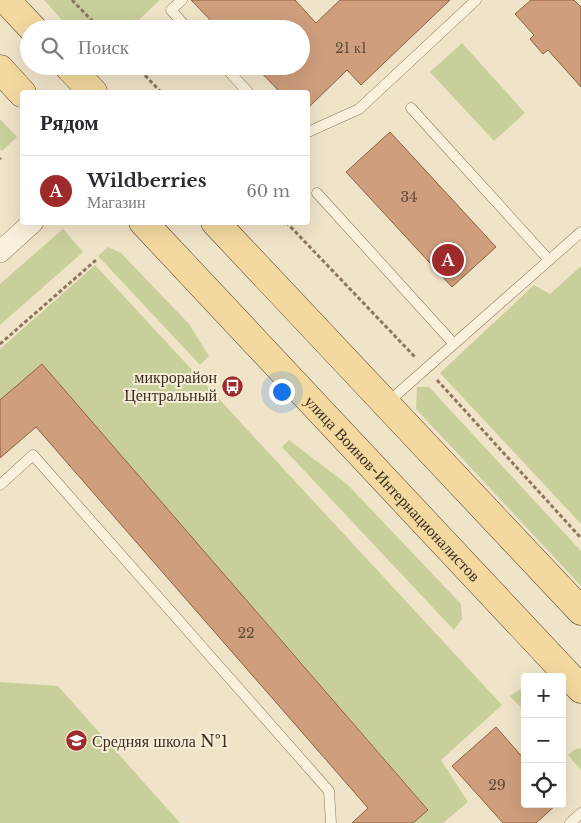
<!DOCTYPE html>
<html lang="ru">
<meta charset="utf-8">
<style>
:root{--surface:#fff;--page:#f2f2f3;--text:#2b2b33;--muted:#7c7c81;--line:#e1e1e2;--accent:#9e2a2b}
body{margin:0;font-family:"Libre Baskerville",serif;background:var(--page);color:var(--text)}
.controls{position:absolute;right:15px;bottom:15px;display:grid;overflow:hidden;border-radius:5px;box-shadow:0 5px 20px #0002}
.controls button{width:45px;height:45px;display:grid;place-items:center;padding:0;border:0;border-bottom:1px solid var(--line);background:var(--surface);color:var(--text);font:25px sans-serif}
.you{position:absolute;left:281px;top:391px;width:18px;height:18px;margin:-12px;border:4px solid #fff;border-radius:50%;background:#1a73e8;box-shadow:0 0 0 8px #1a73e833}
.badge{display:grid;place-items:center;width:32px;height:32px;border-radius:50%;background:var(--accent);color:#fff;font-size:16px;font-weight:700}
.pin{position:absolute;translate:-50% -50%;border:2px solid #fff;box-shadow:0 1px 5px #0006}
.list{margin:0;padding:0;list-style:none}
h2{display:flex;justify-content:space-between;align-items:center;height:65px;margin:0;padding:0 20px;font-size:21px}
h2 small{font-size:16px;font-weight:400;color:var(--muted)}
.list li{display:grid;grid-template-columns:32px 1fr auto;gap:15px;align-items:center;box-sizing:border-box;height:70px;padding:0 20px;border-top:1px solid var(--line)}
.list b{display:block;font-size:19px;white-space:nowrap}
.list p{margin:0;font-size:16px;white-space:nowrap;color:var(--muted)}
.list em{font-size:16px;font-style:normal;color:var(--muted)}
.icon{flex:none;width:28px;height:28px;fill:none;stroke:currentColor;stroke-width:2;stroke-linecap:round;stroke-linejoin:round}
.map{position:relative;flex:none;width:581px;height:823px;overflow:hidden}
.search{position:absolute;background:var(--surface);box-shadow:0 5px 20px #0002;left:20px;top:20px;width:290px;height:55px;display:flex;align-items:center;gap:12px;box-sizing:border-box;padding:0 18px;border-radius:28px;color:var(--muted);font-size:19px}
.panel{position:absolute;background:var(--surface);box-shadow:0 5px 20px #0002;left:20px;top:90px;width:290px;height:135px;border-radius:5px}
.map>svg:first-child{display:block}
.green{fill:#c9cf9b}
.building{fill:#cf9f7d;stroke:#8d5f41}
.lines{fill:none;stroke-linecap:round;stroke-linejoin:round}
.lane-casing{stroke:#8d765c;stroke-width:11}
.street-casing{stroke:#8d765c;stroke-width:22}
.primary-casing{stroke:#5b4430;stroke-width:29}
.path{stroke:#8d765c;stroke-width:3;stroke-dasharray:4 2.5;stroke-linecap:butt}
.lane{stroke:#faf1dc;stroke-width:10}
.street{stroke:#faf1dc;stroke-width:21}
.primary{stroke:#f3d9a0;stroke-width:28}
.labels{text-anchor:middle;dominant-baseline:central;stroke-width:4;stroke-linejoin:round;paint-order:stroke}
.number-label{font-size:14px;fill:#624a37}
.poi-label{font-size:16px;fill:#3d2e20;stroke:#f7eed8;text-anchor:end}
.street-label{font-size:16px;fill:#3d2e20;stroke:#f7eed8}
</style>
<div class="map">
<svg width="581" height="823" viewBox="0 0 581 823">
<rect width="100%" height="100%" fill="#f0e4c8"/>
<path class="green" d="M44,0H160L129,29H70Z
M462,43L525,113L494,141L430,72Z
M0,119L17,137L2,151L0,149Z
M63,229L83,252L0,325V284Z
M108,247L121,253L189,324L209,356L200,365L98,256Z
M95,265L502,705L441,760L468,802L443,823H413L428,809L42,365L0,400V349Z
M581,266V524L440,373L534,285L550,294Z
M417,387H429L581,551V586L416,409Z
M289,440L348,485L461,604L462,619L454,630L282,447Z
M0,682L58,686L180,823H0Z
M521,689H525V712L510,696Z
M581,748V770L568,755L574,750Z"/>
<path class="building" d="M191,0H295L316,23L340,0H450L361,85L347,70L308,108V92H280L255,66H301V29H219Z
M531,0H574L581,7V87L548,50L543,54L530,39L534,35L515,14Z
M390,132L496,247L452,287L346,172Z
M42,364L428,810L413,823H352L368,808L36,427L0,458V400Z
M496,727L525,760V804H557L536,823H503L452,766Z"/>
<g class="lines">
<defs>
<path id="lane" d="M182,0L171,10L188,29
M224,66L248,92
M411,108L549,260
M308,132L359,109L476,0
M317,193L454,344
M387,403L581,232
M0,485L33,455L329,791L331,823
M570,823L581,813"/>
<path id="street" d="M0,252L33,222"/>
<g id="primary">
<path d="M6,0L33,29"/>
<path d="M68,66L93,92"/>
<path d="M0,69L22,93"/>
<path id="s1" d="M143,222L581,689"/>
<path d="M215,222L581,611"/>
</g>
</defs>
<use href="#lane" class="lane-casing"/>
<use href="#street" class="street-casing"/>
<use href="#primary" class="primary-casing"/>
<path class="path" d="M72,0L100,29
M136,66L161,92
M0,159L1,158
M286,222L415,357
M0,344L96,260
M437,380L581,538"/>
<use href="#lane" class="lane"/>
<use href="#street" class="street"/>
<use href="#primary" class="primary"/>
</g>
<defs>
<symbol id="bus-disc" viewBox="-11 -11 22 22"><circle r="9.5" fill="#9e2a2b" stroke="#f7eed8"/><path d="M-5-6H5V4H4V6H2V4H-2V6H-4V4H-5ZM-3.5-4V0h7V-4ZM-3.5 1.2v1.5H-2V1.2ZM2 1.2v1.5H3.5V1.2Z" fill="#fff"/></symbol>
<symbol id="school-disc" viewBox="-11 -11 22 22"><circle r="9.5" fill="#9e2a2b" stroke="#f7eed8"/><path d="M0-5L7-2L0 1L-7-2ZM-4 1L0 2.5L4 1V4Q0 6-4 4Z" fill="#fff"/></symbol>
</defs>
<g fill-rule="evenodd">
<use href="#bus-disc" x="220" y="374" width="25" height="25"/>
<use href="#school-disc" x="64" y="728" width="25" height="25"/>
</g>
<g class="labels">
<g class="number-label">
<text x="351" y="48">21 к1</text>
<text x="409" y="197">34</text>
<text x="246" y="633">22</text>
<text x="497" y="785">29</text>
</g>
<g class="poi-label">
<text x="217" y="377">микрорайон<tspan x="217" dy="18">Центральный</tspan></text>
<text x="92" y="741" text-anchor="start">Средняя школа №1</text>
</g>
<g class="street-label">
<text stroke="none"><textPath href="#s1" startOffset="365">улица Воинов-Интернационалистов</textPath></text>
</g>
</g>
</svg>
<div class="controls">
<button>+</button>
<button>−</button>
<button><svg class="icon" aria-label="locate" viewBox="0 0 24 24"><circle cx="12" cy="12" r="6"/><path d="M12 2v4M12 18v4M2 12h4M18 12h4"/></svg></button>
</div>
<div class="you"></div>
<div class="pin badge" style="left:448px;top:260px">A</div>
<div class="search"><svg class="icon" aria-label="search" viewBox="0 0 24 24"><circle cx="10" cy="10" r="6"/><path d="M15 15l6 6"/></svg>Поиск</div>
<section class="panel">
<h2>Рядом<small></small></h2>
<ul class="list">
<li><span class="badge">A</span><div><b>Wildberries</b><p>Магазин</p></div><em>60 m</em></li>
</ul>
</section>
</div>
